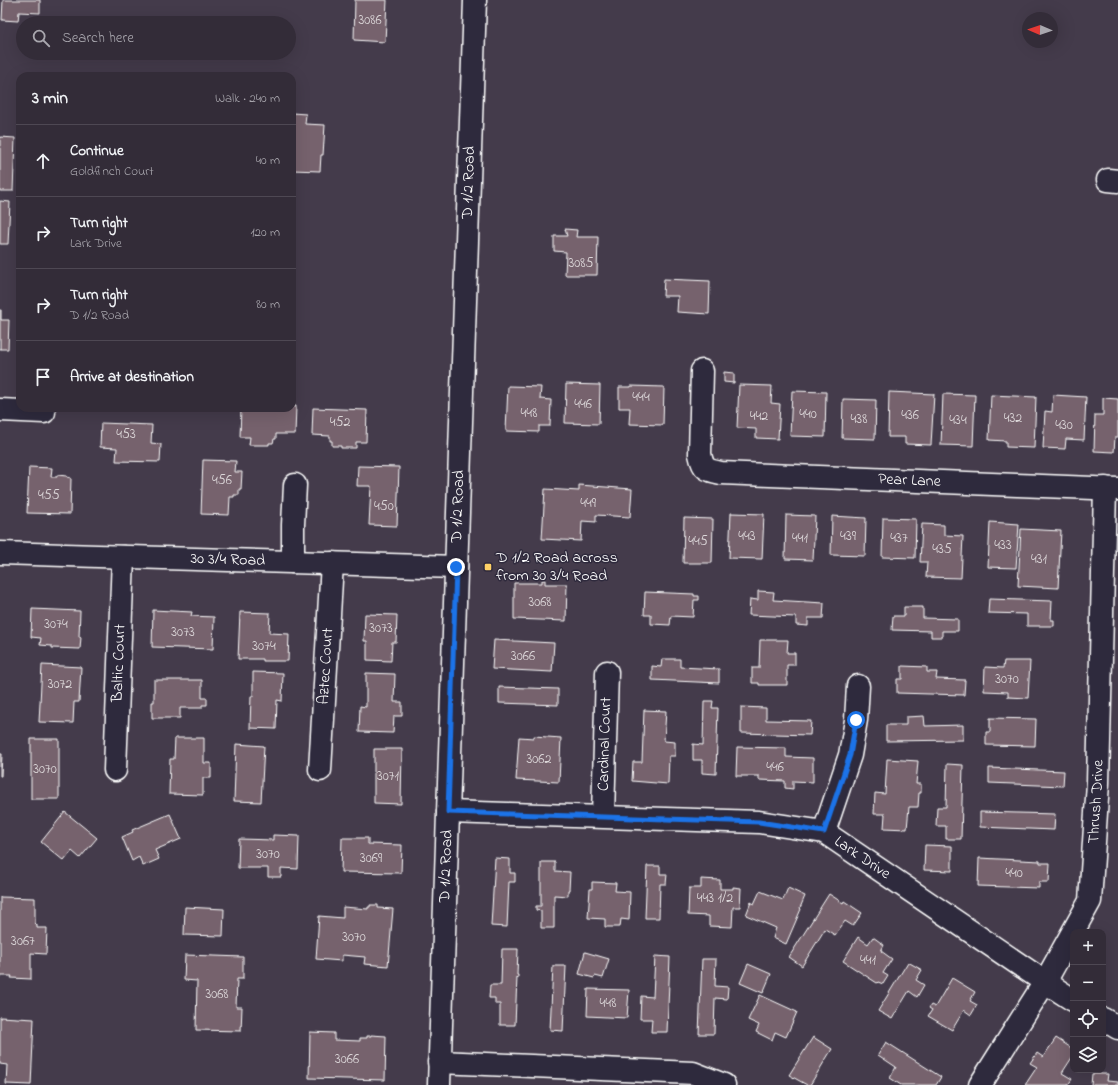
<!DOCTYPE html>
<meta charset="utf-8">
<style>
:root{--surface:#332c38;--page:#3e3843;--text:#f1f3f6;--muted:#a9a7ae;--line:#4e4853}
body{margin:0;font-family:"Indie Flower",sans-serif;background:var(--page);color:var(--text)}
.controls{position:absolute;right:12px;bottom:12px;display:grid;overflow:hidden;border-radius:8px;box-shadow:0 4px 16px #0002}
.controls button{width:36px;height:36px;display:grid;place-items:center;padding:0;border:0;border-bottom:1px solid var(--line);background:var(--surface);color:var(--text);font:20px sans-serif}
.compass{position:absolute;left:1022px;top:12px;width:36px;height:36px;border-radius:50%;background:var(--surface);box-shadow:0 4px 16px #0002;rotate:272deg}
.stop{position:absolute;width:12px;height:12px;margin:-9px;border:3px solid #1a73e8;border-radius:50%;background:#fff}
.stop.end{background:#1a73e8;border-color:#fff;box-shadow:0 1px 4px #0008}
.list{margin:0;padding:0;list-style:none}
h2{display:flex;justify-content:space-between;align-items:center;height:52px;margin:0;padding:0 16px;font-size:17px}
h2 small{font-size:13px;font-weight:400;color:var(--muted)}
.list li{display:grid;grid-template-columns:26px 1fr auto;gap:12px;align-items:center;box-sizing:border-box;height:72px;padding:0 16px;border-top:1px solid var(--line)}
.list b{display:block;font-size:15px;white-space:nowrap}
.list p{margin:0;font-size:13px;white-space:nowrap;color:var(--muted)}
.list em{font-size:13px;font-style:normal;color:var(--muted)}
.icon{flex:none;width:22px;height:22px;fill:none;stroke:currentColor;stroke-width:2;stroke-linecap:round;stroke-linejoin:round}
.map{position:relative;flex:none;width:1118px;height:1085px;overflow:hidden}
.search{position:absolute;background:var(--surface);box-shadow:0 4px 16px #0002;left:16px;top:16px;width:280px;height:44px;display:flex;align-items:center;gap:10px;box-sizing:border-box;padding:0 14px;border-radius:22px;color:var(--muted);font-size:15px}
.panel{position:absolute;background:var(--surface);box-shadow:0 4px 16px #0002;left:16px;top:72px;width:280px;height:340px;border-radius:12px}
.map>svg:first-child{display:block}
.building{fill:#76626d;stroke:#fff}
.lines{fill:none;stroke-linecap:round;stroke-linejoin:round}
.minor-casing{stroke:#fff;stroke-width:25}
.major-casing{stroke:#fff;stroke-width:25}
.minor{stroke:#2f2a3d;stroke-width:22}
.major{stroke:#2f2a3d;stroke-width:22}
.route{stroke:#1a73e8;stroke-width:5}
.poi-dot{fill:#ffd166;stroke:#2f2a3d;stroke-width:1.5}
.labels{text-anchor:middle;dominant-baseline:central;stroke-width:3;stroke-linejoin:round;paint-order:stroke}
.number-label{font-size:14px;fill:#ddd8da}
.street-label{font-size:16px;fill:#fff;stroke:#2f2a3d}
.poi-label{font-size:16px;fill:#fff;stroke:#2f2a3d;text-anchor:start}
</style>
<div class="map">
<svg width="1118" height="1085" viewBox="0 0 1118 1085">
<rect width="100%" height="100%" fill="#443b4b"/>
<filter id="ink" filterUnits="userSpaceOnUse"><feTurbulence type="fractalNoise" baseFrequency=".025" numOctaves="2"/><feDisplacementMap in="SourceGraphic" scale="8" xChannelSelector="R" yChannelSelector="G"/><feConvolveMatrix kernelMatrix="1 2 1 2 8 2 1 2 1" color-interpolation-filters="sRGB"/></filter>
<g filter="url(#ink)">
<path class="building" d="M3,0H40V13L19,12L18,21L2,20Z
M355,0H387L385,42L354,40Z
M292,113L306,114L305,124L325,125L323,155H321L320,171L292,170Z
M0,137L15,138L13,191H0Z
M0,201L10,202L8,244H0Z
M565,229L577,230L576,237H598L597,275H565L566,252L554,251V236H567Z
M664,279L710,281L709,314L677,312L678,296H663Z
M0,310H1V320H9L8,349H0Z
M724,372L734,373V383L724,382Z
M566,384L600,385L599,424L565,423Z
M739,385L772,386L771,403L780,404L778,439L756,438V429L737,428Z
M508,386L541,387L540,399L551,400L550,426H539V432L506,431Z
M631,386L664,387L663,425L629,424L630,408H619V387H631Z
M792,391L826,392L825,437L790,436Z
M889,392L934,394L931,445L905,444V437H888Z
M943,394L975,395L973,446L941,445Z
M991,395L1036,397L1034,448L1006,447V441L989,440Z
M1053,395L1086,397L1084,440L1066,439L1065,449L1043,448L1045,411L1052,412Z
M1103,398L1118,399V437H1115L1114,452L1094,451L1095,415H1103Z
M843,399L876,400L875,439L842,438Z
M292,406H296L295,434H276V439H274L273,443H269V445H249L250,437H240L241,408H292Z
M313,408L367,410L366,442H356V448H341V446H332V441H330V436L312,435Z
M101,423L152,425L151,443L161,444L160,462L116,461L117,448L100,447Z
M203,460L236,461L235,472H242L241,489H239V495H234V497H230L229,515L201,514Z
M358,466L399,467L397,526L369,525L371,486H357Z
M29,467L52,468L51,477H57V475L67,476V477L71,478L70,514L27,513Z
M579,485L632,489L630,517L596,515V522L582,521L581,541L542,539L545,489L579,491Z
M731,513L764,514L762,559L729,558Z
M786,515L815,516L813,560L785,559Z
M832,516L866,518L865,556L831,555Z
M684,518L713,519L712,563H683Z
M883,518L916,519L915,558L882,557Z
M990,522L1019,524L1016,568L988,567Z
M922,524L944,525V535L963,536L961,578L926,577L927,562H920Z
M1021,529L1061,531L1058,588L1018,586Z
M542,580H545V584H567L566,621L514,619V583H542Z
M758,591L774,592L773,600L824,603L823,618H808V626L796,625V617L749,615L750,599L758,600Z
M645,592L694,594V596H699V600H694L693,617L671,616L670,625L651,624V615H644Z
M989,599L1052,601L1051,620H1054V626H1027V614L988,613Z
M904,607H923V618L958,619V631H942V637H931V631L892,630L893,616H904Z
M32,609L80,611L79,637H81L80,649L52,648V646L40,645L41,638L31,637Z
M153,610L192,612L191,616L214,617L213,649L152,647Z
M240,612L270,613L269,633L289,634L288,661H263V659H238Z
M365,614L397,615L396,642H392L391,661L367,660V641H364Z
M494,640L554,643L552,672L492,669Z
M760,640H788L787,653H795V665H787V685H759V683H752V668H759Z
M662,659H680V667L719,669V683L652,680V666L661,667Z
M1004,661H1030L1028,698L1008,697V692L984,691L985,667L1003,668Z
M42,665L81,667L79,702H74L73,723L39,722Z
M902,666L927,667V672H937L936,679L965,680L964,695L897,693V679H902Z
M253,672L283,673L282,701L277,700L276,729L250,728L251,696H253Z
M366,673L395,674L394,702H402V716H394L393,733L359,732L360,706L366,707Z
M154,680H202V698H207V705H202V708H180V718H152V702H154Z
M499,687L558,689V705L499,703Z
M704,701H713L712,708H718L716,774L702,773V760H693V744L703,745Z
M741,707L766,708V720L811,721L810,735L741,733Z
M644,710L666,711L664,741L675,742V756H669L668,784L632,781L633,762H642Z
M924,716L925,726L963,725V740L886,741V725H906V717Z
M990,718L1036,719L1035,746L986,745V732H990Z
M534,736L561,738L559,782L516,780L519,737L534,738Z
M175,738H204V763H211V778H203V795L169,794L170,759H174Z
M31,739H59V799H31Z
M236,744L264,746L261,802L234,801Z
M737,747L786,748V757L813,758V782L793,781V789L785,788V781L759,780V776H736Z
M374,749H402L401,804L374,803Z
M0,754H2L1,776H0Z
M887,759L918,761L916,784H921V793H919L918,807H909L907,829L884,828L885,814H874L875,793L885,794Z
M947,764L963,765L961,839H946V826H936L937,807H946Z
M989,768L1064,771L1063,786L989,783Z
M65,812L97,838L80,858L72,851L64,861L41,842Z
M980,812L1055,814L1054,830L980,827Z
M170,814L181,839L155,850L159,859L143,866L139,857L132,861L122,837L133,832L132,830Z
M273,835L299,836L298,869L281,868V877H268V868H238L239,839L273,840Z
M342,838H368V844L402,845L401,873L341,872Z
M925,845L952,846V871L924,870Z
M495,858L510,859V873H515V882H509L507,927L491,926Z
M979,858L1040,861V863H1050L1049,882H1039V888L978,886Z
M541,862H555V871L570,872L569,890H568V896L554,895V928H541V911L536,910V906H541Z
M647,866H660V874H667L666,884H660L659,918H645Z
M701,879L720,880V889H733V887L741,888L740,907H733L732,927L709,926V916L688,915L689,888H701Z
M592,882L616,883L615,891L630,892L629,920L621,919L620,927H605V919L588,918L590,889H592Z
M788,888L805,896L800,908L801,909L786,944L773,938L776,928L746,915L751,902L754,904L760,891L783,900Z
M829,894L843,903L844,901L862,913L853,926L845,921L835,935L825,929L802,966L789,957Z
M0,897L35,898V923L37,925V928H47L46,954L31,953V979L11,978L12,976H0Z
M370,905H378V908L393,909L388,966L364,964L365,957L342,955V961L316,959L319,916L343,918V907L368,909V907H370Z
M185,907L224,909L223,936L184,935Z
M858,937L868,944L873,937L884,945L881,951L892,959L883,973L888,976L883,984L878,982L877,983L843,961Z
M502,949H518L517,975H518V978L517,977L515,1025H500V1004H495V998H489L490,985H501Z
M585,952L609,959L603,978L595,976L594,978L579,974Z
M185,955L243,957V979H237L236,1007H242L241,1031L196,1030L197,981L184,980Z
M655,956L670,957L667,1032H651L652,1019H640L641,996L653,997Z
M702,959H716L715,986L728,987L727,999L715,998L714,1034H699Z
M908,962L922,970L916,980L924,985L917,997L909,991L892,1019L878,1011Z
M748,964L771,974L763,993L740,983Z
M553,966H566L563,1031L550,1030Z
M952,978L975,992L970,1001L977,1005L971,1015L964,1010L952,1030L928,1016L932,1010L929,1008L931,1005L935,1007Z
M588,989L629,990L627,1018L587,1016Z
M760,995L797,1012L786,1037L775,1032L772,1040L756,1032L759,1025L748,1020Z
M0,1017L34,1019L31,1085L6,1084L7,1065L0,1064Z
M310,1032L334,1033V1040L360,1041V1038H367V1036H371V1035L386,1036L385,1080L309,1078Z
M813,1037L832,1049L810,1085H807L789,1075Z
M1056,1038L1073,1049V1056L1062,1073L1072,1079L1068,1085H1025L1037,1067L1030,1063L1037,1053L1043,1057Z
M886,1042L941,1077L936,1085H901L890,1078L896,1067L878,1055Z
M1092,1074H1108L1107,1081L1118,1082V1085H1091Z"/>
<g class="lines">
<defs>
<g id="minor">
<path d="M1108,180L1118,181"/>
<path id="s1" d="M702,371L700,454C703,469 706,470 721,473L1118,489"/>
<path d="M0,410L44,412"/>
<path id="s2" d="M0,553L456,567"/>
<path d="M293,562V525L295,485"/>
<path id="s3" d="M115,770L123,557"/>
<path id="s4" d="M320,770L332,563"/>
<path id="s5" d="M448,812L759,822L824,832L1045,982L1073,1000"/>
<path id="s6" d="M603,816L607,672"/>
<path d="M824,832L850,755L856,720L858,686"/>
<path d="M1103,1019L1118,1028"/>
<path d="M439,1062L693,1073L724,1085"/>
<path id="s7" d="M980,1085L1045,982L1090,901L1098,783L1105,488"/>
</g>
<g id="major">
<path id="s8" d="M439,1085L475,0"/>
</g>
</defs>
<use href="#minor" class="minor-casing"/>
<use href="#major" class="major-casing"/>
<use href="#minor" class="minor"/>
<use href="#major" class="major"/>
</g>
</g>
<g class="lines" filter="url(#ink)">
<path class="route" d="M456,567L448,812L759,822L824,832L850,755L856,720"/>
</g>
<rect class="poi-dot" x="484" y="563" width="8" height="8" rx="2"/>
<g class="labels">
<g class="number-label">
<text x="370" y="20">3086</text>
<text x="581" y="263">3085</text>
<text x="641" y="397">444</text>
<text x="583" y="404">446</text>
<text x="529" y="413">448</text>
<text x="808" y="414">440</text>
<text x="910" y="415">436</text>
<text x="759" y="416">442</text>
<text x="1013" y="418">432</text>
<text x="859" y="419">438</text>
<text x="958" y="420">434</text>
<text x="340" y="422">452</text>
<text x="1064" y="425">430</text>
<text x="126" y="434">453</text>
<text x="222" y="480">456</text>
<text x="49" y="495">455</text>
<text x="588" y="503">449</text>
<text x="384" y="506">450</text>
<text x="747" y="536">443</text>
<text x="848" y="536">439</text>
<text x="800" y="538">441</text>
<text x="899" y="538">437</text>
<text x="698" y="541">445</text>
<text x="1003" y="545">433</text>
<text x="942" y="549">435</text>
<text x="1039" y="559">431</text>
<text x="540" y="602">3068</text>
<text x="56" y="624">3074</text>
<text x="381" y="628">3073</text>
<text x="183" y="632">3073</text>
<text x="264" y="646">3074</text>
<text x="523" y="656">3066</text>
<text x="1007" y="679">3070</text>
<text x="60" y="684">3072</text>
<text x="539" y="759">3062</text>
<text x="775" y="767">446</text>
<text x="45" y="769">3070</text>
<text x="388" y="776">3071</text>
<text x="268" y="854">3070</text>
<text x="371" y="858">3069</text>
<text x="1014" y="873">440</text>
<text x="715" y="898">443 1/2</text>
<text x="354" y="937">3070</text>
<text x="23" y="941">3067</text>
<text x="868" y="960">441</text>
<text x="217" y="994">3068</text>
<text x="608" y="1003">448</text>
<text x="347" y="1059">3066</text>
</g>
<g class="street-label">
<text stroke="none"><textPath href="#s8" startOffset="903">D 1/2 Road</textPath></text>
<text stroke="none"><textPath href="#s1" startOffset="303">Pear Lane</textPath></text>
<text stroke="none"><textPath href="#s8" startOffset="579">D 1/2 Road</textPath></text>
<text stroke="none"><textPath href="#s2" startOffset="228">30 3/4 Road</textPath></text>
<text stroke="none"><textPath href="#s3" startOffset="107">Baltic Court</textPath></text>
<text stroke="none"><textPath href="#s4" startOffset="104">Aztec Court</textPath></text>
<text stroke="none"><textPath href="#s6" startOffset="72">Cardinal Court</textPath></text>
<text stroke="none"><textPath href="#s7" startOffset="314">Thrush Drive</textPath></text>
<text stroke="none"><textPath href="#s5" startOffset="423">Lark Drive</textPath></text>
<text stroke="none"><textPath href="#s8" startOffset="219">D 1/2 Road</textPath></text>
</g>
<g class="poi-label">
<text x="496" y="558">D 1/2 Road across<tspan x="496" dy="18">from 30 3/4 Road</tspan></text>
</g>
</g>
</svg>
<div class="controls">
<button>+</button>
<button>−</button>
<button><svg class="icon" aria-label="locate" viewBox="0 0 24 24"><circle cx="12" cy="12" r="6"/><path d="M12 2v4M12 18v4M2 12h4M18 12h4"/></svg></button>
<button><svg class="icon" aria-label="layers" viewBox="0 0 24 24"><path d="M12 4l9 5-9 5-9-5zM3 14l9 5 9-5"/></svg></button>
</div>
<svg class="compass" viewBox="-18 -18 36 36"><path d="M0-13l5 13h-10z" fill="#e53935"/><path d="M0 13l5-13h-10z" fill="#a9a7ae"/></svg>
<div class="stop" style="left:856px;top:720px"></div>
<div class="stop end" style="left:456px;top:567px"></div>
<div class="search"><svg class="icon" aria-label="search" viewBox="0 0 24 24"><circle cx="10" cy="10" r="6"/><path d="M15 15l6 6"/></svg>Search here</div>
<section class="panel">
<h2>3 min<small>Walk · 240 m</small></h2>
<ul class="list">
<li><svg class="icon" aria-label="ahead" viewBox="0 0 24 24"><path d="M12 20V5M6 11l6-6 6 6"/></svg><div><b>Continue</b><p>Goldfinch Court</p></div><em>40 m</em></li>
<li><svg class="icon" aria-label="right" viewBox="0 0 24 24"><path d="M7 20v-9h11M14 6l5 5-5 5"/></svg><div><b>Turn right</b><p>Lark Drive</p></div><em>120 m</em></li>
<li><svg class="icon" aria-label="right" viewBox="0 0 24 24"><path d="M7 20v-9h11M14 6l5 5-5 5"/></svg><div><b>Turn right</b><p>D 1/2 Road</p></div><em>80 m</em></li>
<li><svg class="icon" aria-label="arrive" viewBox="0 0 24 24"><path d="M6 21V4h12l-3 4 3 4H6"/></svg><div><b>Arrive at destination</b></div></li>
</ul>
</section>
</div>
